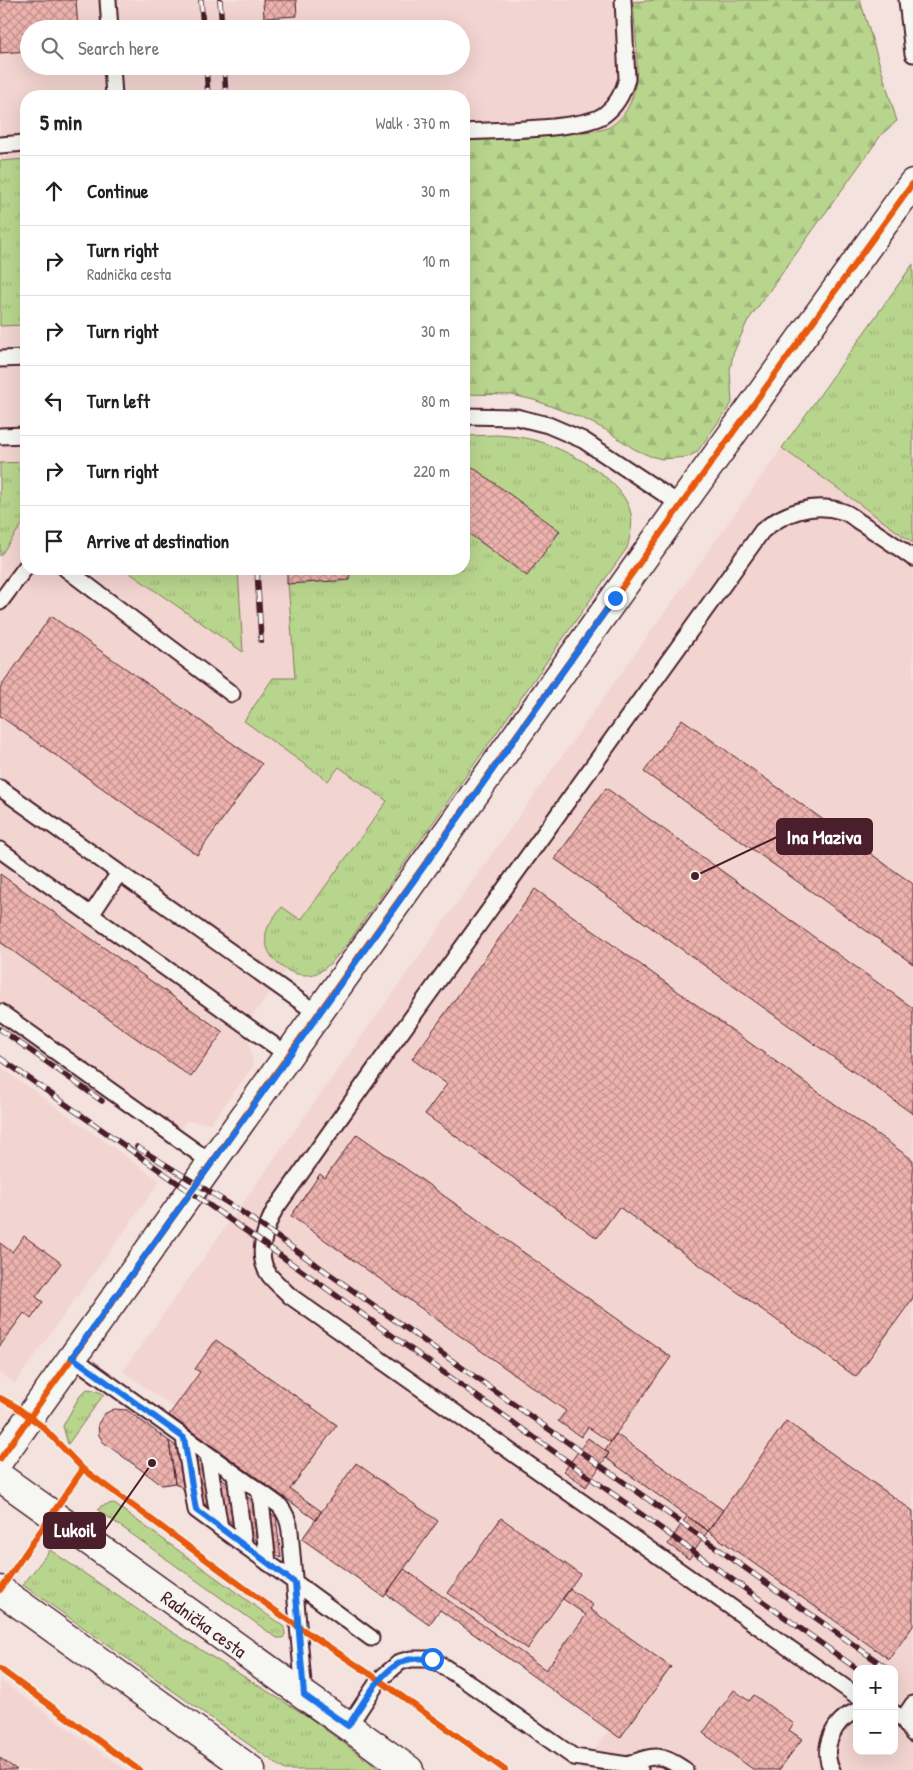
<!DOCTYPE html>
<meta charset="utf-8">
<style>
:root{--surface:#fff;--page:#f2f2f2;--text:#202124;--muted:#757577;--line:#e0e0e0}
body{margin:0;font-family:"Patrick Hand",sans-serif;background:var(--page);color:var(--text)}
.controls{position:absolute;right:15px;bottom:15px;display:grid;overflow:hidden;border-radius:10px;box-shadow:0 5px 20px #0002}
.controls button{width:45px;height:45px;display:grid;place-items:center;padding:0;border:0;border-bottom:1px solid var(--line);background:var(--surface);color:var(--text);font:25px sans-serif}
.stop{position:absolute;width:15px;height:15px;margin:-11px;border:4px solid #1a73e8;border-radius:50%;background:#fff}
.stop.end{background:#1a73e8;border-color:#fff;box-shadow:0 1px 5px #0008}
.list{margin:0;padding:0;list-style:none}
h2{display:flex;justify-content:space-between;align-items:center;height:65px;margin:0;padding:0 20px;font-size:21px}
h2 small{font-size:16px;font-weight:400;color:var(--muted)}
.list li{display:grid;grid-template-columns:32px 1fr auto;gap:15px;align-items:center;box-sizing:border-box;height:70px;padding:0 20px;border-top:1px solid var(--line)}
.list b{display:block;font-size:19px;white-space:nowrap}
.list p{margin:0;font-size:16px;white-space:nowrap;color:var(--muted)}
.list em{font-size:16px;font-style:normal;color:var(--muted)}
.icon{flex:none;width:28px;height:28px;fill:none;stroke:currentColor;stroke-width:2;stroke-linecap:round;stroke-linejoin:round}
.map{position:relative;flex:none;width:913px;height:1770px;overflow:hidden}
.search{position:absolute;background:var(--surface);box-shadow:0 5px 20px #0002;left:20px;top:20px;width:450px;height:55px;display:flex;align-items:center;gap:12px;box-sizing:border-box;padding:0 18px;border-radius:28px;color:var(--muted);font-size:19px}
.panel{position:absolute;background:var(--surface);box-shadow:0 5px 20px #0002;left:20px;top:90px;width:450px;height:485px;border-radius:20px}
.map>svg:first-child{display:block}
.built{fill:#f2d4d0;fill-rule:evenodd}
.grass{fill:url(#grass-tufts);stroke:#817a5c}
.forest{fill:url(#forest-firs);stroke:#817a5c}
.building{fill:url(#building-cross-hatch);stroke:#4a1f2b}
.lines{fill:none;stroke-linecap:round;stroke-linejoin:round}
.service-casing{stroke:#4a1f2b;stroke-width:19}
.minor-casing{stroke:#4a1f2b;stroke-width:31}
.secondary-casing{stroke:#4a1f2b;stroke-width:31}
.service{stroke:#f6f6f2;stroke-width:15}
.minor{stroke:#f6f6f2;stroke-width:28}
.secondary{stroke:#f6f6f2;stroke-width:28}
.rail-casing{stroke:#4a1f2b;stroke-width:5.5}
.rail{stroke:#f6f6f2;stroke-width:4;stroke-dasharray:11;stroke-linecap:butt}
.cycleway-casing{stroke:#f6f6f2;stroke-width:9}
.cycleway{stroke:#e8590c;stroke-width:6}
.route{stroke:#1a73e8;stroke-width:6}
.labels{text-anchor:middle;dominant-baseline:central;stroke-width:4;stroke-linejoin:round;paint-order:stroke}
.street-label{font-size:19px;fill:#4a1f2b;stroke:#f6f6f2}
.leader{fill:none;stroke:#4a1f2b;stroke-width:2}
.callout-dot{fill:#4a1f2b;stroke:#f6f6f2;stroke-width:2}
.callout{fill:#4a1f2b;stroke:#4a1f2b;stroke-width:2}
.callout-label{font-size:20px;text-anchor:middle;font-weight:bold;fill:#fff}
</style>
<div class="map">
<svg width="913" height="1770" viewBox="0 0 913 1770">
<defs>
<pattern id="grass-tufts" width="24" height="20" patternUnits="userSpaceOnUse" patternTransform="scale(1.25)"><rect width="24" height="20" fill="#b8d58d"/><path d="M3 7l-1-3M5 7V3M7 7l1-3M15 17l-1-3M17 17v-4M19 17l1-3" fill="none" stroke="#a0b67a"/></pattern>
<pattern id="forest-firs" width="22" height="20" patternUnits="userSpaceOnUse" patternTransform="scale(1.25)"><rect width="22" height="20" fill="#b8d58d"/><path d="M5 1l3.5 6h-7zM16 11l3.5 6h-7z" fill="#a0b67a"/></pattern>
<pattern id="building-cross-hatch" width="8" height="8" patternUnits="userSpaceOnUse" patternTransform="scale(1.25)"><rect width="8" height="8" fill="#eeb3ae"/><path d="M0 0l8 8M0 8l8-8" fill="none" stroke="#c3918e"/></pattern>
</defs>
<rect width="100%" height="100%" fill="#f4e2de"/>
<filter id="ink" filterUnits="userSpaceOnUse"><feTurbulence type="fractalNoise" baseFrequency=".02" numOctaves="2"/><feDisplacementMap in="SourceGraphic" scale="10" xChannelSelector="R" yChannelSelector="G"/><feConvolveMatrix kernelMatrix="1 2 1 2 8 2 1 2 1" color-interpolation-filters="sRGB"/></filter>
<g filter="url(#ink)">
<path class="built" d="M0,0H658L633,2L637,70L636,87L633,98L623,115L610,127L595,131L464,141V96H26V569H287L295,678L328,781L339,766L387,801L301,921L282,907L271,922L266,931L267,948L271,956L282,968L286,970L241,1032L249,1042L253,1066L211,1123L186,1121L171,1143L0,1022ZM29,29H461V66H29Z
M782,448L913,543V1770H580L609,1730L440,1610L429,1625L386,1594L384,1597L302,1539L315,1520L169,1415L174,1408L123,1371ZM857,1669H894V1751H857Z
M0,1067L160,1181L15,1383L0,1373Z
M0,1680L126,1770H0Z"/>
<path class="grass" d="M26,159V325L0,326V161Z
M913,264V543L782,448Z
M496,435C514,436 532,438 549,445C578,456 624,481 631,514C633,525 630,537 627,548L348,943C339,953 328,970 314,974C290,980 262,958 266,933C268,924 276,914 282,907L301,920L387,801L339,767L328,781L244,721L273,678H295L287,569H464V436Z
M26,462V519L0,556V463Z
M124,569H238L243,652Z
M87,1389L94,1390L104,1394L68,1444L63,1426L79,1397Z
M113,1503L284,1627L285,1634L283,1638H277L98,1510L101,1506Z
M50,1550L156,1622L307,1716L380,1770H285L23,1585Z"/>
<path class="forest" d="M658,0H860L897,121L882,134L747,322L733,354L730,370L732,403L697,452L688,457L662,459L650,456L634,449L606,430L582,418L534,400L512,395L464,394V141L595,131C600,130 606,129 610,127C649,103 635,40 633,2Z"/>
<path class="building" d="M0,0H76L78,29H29V51L0,53Z
M263,0H296L297,16L264,18Z
M464,461L560,531L527,576L464,530Z
M287,569H349L350,580L287,584Z
M51,616L262,764L197,855L0,716V688Z
M682,719L913,884V964L644,772Z
M606,788L913,1008V1114L555,859Z
M0,874L223,1032L191,1077L0,942Z
M535,889L913,1160V1298L856,1377L619,1207L597,1238L425,1114L447,1084L412,1059Z
M357,1134L671,1357L610,1442L588,1427L581,1437L558,1421L566,1411L291,1216L320,1174L325,1178Z
M24,1236L61,1263L36,1297L43,1302L31,1319L24,1313L0,1346V1243L12,1252Z
M216,1340L337,1425L290,1489L321,1511L316,1520L169,1415L200,1372L195,1369Z
M114,1409L127,1410L169,1441L175,1483L162,1485L103,1442L99,1435L98,1424L104,1414Z
M786,1421L913,1511V1626L889,1659L708,1531Z
M616,1434L723,1510L708,1531L606,1458L609,1453L605,1451Z
M588,1438L609,1453L586,1487L564,1471Z
M169,1441L276,1517L281,1558L175,1483Z
M356,1463L438,1521L384,1597L302,1539Z
M687,1516L708,1531L689,1559L668,1544Z
M501,1518L580,1574L527,1649L448,1593Z
M404,1569L546,1670L586,1615L563,1599L570,1589L593,1605L590,1609L671,1667L620,1738L440,1610L429,1625L386,1594Z
M734,1690L749,1701L754,1695L794,1724L789,1730L802,1739L779,1770H754L703,1733Z
M0,1758L17,1770H0Z"/>
<g class="lines">
<defs>
<path id="service" d="M108,0L110,29
M907,0L913,54
M112,66L114,96
M464,132C493,130 586,130 605,114C617,105 623,93 627,79L623,0
M0,145L26,143
M0,359L26,358
M464,416L516,417L548,425L583,440L681,505
M0,436L26,435
M66,569L232,694
M0,602L26,567
M0,788L318,1014
M0,850L289,1056
M91,915L119,873
M0,1012L212,1163
M72,1357L280,1506C286,1514 289,1521 290,1531L304,1695
M184,1438L196,1510L371,1638
M208,1455L220,1528
M235,1474L244,1545
M260,1492L268,1563
M857,1696L290,1296C284,1290 276,1283 270,1276C255,1257 264,1231 274,1211L382,1059L762,531C783,513 813,502 841,511C847,512 853,517 858,521C877,533 895,545 913,558
M894,1713L903,1719L913,1734
M903,1719L913,1704
M348,1727L379,1680L400,1662L411,1659H432L466,1681L574,1757L628,1765L640,1770
M628,1765C654,1753 662,1754 685,1770
M832,1770C820,1748 834,1719 857,1711"/>
<path id="minor" d="M0,1459L681,505L913,183"/>
<path id="secondary" d="M0,1477L409,1770
M0,1590L251,1770"/>
</defs>
<use href="#service" class="service-casing"/>
<use href="#minor" class="minor-casing"/>
<use href="#secondary" class="secondary-casing"/>
<use href="#service" class="service"/>
<use href="#minor" class="minor"/>
<use href="#secondary" class="secondary"/>
<defs>
<path id="rail" d="M201,0L203,29
M220,0L222,29
M206,66L208,96
M224,66L226,96
M257,569L261,640
M0,1029L102,1101
M0,1058L263,1243L857,1669
M137,1147L239,1210L888,1669"/>
</defs>
<use href="#rail" class="rail-casing"/>
<use href="#rail" class="rail"/>
<defs>
<path id="cycleway" d="M0,1398L15,1406L43,1427L83,1469L284,1617L379,1680L505,1770
M0,1459L681,505L913,183
M0,1590L83,1469
M0,1669L139,1770"/>
</defs>
<use href="#cycleway" class="cycleway-casing"/>
<use href="#cycleway" class="cycleway"/>
</g>
</g>
<g class="lines" filter="url(#ink)">
<path class="route" d="M432,1659C425,1659 418,1658 412,1659C384,1662 362,1705 348,1726L304,1695L295,1583L196,1510L184,1438L72,1357L289,1056L615,598"/>
</g>
<g class="labels">
<g class="street-label">
<text transform="translate(204 1624) rotate(36)">Radnička cesta</text>
</g>
</g>
<path class="leader" d="M695 876L777 837M152 1463L105 1530"/>
<g class="callout-dot">
<circle cx="695" cy="876" r="5"/>
<circle cx="152" cy="1463" r="5"/>
</g>
<g class="callout">
<rect x="777" y="819" width="95" height="35" rx="5"/>
<rect x="44" y="1513" width="61" height="35" rx="5"/>
</g>
<g class="callout-label">
<text x="824" y="844">Ina Maziva</text>
<text x="75" y="1537">Lukoil</text>
</g>
</svg>
<div class="controls">
<button>+</button>
<button>−</button>
</div>
<div class="stop" style="left:432px;top:1659px"></div>
<div class="stop end" style="left:615px;top:598px"></div>
<div class="search"><svg class="icon" aria-label="search" viewBox="0 0 24 24"><circle cx="10" cy="10" r="6"/><path d="M15 15l6 6"/></svg>Search here</div>
<section class="panel">
<h2>5 min<small>Walk · 370 m</small></h2>
<ul class="list">
<li><svg class="icon" aria-label="ahead" viewBox="0 0 24 24"><path d="M12 20V5M6 11l6-6 6 6"/></svg><div><b>Continue</b></div><em>30 m</em></li>
<li><svg class="icon" aria-label="right" viewBox="0 0 24 24"><path d="M7 20v-9h11M14 6l5 5-5 5"/></svg><div><b>Turn right</b><p>Radnička cesta</p></div><em>10 m</em></li>
<li><svg class="icon" aria-label="right" viewBox="0 0 24 24"><path d="M7 20v-9h11M14 6l5 5-5 5"/></svg><div><b>Turn right</b></div><em>30 m</em></li>
<li><svg class="icon" aria-label="left" viewBox="0 0 24 24"><path d="M17 20v-9H6M10 6l-5 5 5 5"/></svg><div><b>Turn left</b></div><em>80 m</em></li>
<li><svg class="icon" aria-label="right" viewBox="0 0 24 24"><path d="M7 20v-9h11M14 6l5 5-5 5"/></svg><div><b>Turn right</b></div><em>220 m</em></li>
<li><svg class="icon" aria-label="arrive" viewBox="0 0 24 24"><path d="M6 21V4h12l-3 4 3 4H6"/></svg><div><b>Arrive at destination</b></div></li>
</ul>
</section>
</div>
